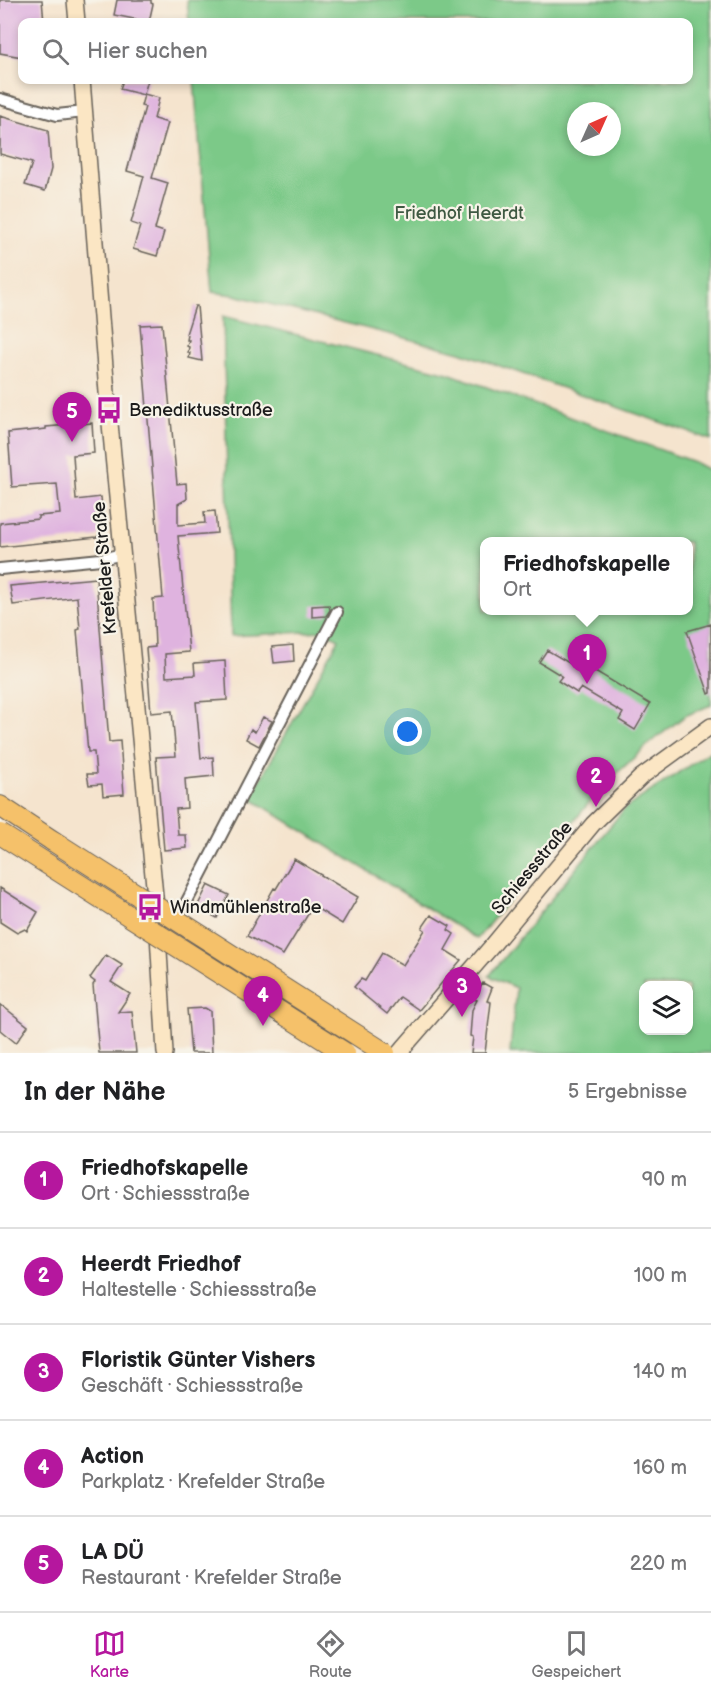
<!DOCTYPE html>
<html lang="de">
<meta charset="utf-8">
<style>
:root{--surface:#fff;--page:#f6f6f6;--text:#202124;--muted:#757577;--line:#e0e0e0;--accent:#b5179e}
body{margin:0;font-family:"Balsamiq Sans",sans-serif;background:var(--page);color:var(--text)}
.controls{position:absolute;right:18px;bottom:18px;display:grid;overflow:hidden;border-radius:12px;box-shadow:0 3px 9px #0003}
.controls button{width:54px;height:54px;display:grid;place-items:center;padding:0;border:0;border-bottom:2px solid var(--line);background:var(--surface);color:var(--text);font:30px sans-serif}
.compass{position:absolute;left:567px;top:102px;width:54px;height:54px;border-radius:50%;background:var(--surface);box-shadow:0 3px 9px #0003;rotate:45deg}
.you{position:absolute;left:408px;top:732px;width:21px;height:21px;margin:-15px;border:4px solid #fff;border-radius:50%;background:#1a73e8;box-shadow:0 0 0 9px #1a73e833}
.badge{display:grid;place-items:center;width:39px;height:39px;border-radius:50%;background:var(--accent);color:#fff;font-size:20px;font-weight:700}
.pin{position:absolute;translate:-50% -50px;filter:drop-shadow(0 2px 3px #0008)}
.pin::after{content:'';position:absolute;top:32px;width:21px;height:18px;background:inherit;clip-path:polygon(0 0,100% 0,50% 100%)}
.popup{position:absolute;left:480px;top:537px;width:213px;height:78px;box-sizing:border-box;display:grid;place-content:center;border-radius:12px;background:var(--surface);filter:drop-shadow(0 2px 4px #0005);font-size:20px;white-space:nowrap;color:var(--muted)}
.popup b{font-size:22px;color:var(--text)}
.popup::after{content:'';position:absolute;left:50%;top:100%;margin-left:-12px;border:12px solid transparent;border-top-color:var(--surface)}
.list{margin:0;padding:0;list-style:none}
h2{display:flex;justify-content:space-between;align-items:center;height:78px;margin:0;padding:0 24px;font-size:26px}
h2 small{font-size:20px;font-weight:400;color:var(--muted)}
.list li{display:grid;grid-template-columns:39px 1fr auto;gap:18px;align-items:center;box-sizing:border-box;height:96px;padding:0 24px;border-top:2px solid var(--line)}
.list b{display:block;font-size:22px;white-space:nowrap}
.list p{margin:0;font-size:20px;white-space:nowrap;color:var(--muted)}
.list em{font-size:20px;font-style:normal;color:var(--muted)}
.icon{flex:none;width:33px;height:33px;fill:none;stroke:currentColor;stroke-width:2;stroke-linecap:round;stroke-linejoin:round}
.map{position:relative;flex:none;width:711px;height:1053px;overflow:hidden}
.search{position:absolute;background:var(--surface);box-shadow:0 3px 9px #0003;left:18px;right:18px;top:18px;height:66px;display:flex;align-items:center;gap:15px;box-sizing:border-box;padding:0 21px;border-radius:12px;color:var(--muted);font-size:22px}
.sheet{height:558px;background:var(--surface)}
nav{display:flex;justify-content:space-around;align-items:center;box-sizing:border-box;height:84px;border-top:2px solid var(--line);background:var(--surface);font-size:16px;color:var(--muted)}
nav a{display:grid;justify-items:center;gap:3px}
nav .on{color:var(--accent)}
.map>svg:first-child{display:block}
.green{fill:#7cc988;stroke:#4c7252;stroke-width:1.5;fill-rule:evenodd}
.building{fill:#dfb3df}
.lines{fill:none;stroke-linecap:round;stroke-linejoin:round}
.street-casing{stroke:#68625a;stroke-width:14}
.secondary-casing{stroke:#68625a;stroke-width:18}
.highway-casing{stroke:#68625a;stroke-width:22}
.street{stroke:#fff;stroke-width:10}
.secondary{stroke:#fbe6c4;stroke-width:15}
.highway{stroke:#f5c16b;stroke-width:20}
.highway-bridge-casing{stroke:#68625a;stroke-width:22;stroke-linecap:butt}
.highway-bridge{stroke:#f5c16b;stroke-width:20}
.labels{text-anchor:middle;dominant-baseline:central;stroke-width:4.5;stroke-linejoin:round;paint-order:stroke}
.park-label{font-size:18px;fill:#3e5942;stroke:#f7f3e8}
.poi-label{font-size:18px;fill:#1c1c1c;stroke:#f7f3e8;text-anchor:start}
.street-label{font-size:18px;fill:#1c1c1c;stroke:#f7f3e8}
</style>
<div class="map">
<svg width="711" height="1053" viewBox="0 0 711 1053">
<rect width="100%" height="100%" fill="#f7f3e8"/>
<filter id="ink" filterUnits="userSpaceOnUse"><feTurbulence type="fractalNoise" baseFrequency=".0167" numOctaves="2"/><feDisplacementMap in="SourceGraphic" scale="12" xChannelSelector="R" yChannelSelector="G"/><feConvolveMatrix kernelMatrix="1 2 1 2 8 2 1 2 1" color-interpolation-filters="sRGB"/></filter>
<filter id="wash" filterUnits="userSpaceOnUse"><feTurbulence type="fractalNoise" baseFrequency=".008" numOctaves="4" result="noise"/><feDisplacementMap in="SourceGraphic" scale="24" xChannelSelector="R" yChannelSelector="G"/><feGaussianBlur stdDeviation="1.35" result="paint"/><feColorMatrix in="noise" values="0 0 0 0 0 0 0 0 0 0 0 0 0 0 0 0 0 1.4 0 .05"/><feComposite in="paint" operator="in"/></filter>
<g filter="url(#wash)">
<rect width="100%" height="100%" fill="#f5e4ce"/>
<path class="green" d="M187,0H711V440L460,352L234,295L212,292L194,80H688V22H189ZM576,111H612V147H576Z
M223,316L448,373L694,462L711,471V705L685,716L650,743L602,787L477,939L250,798L339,639L323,631L231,636ZM485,542H689V610H485Z
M711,751V1053H510L516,988L489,976L624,809ZM644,986H688V1030H644Z"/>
<g id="blocks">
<path class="building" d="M0,0H42L44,22H22V57L0,53Z
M117,0H151V3L153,4L149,22L114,15Z
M123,80H148L144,94L159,98L154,119L168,123L152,178L168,183L155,229L164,232L157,256L133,249L140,226L131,223L144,176L127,171L145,107L141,106L144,95L120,89Z
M0,116L48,130L51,169L45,191L25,185L32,163L0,154Z
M195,306H197L202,361L189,358L190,353H188L189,347L187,346L189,340H187L188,335L186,334Z
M162,324L177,484L186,483L187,499L178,504V525L205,523L204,512L215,511L217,533L178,536L189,652L165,654L166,677L195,675L194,663L225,661L227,700L196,702L201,758L213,757L214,776L185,779L187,808L176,809L178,835H186L187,848L164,850L156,757L176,756L172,711L151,713L146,648L155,647L153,599L163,598L140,325Z
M92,423L94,453L73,455L76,500L101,497L104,529L97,537L0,547V523L38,519V516L60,514L57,484L12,487L8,433L46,429V427Z
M96,578L109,742L120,741L124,794L103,796L102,784L89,785L87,774H96L94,752H88L77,630L80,629L77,597L13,605L10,586Z
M329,605L330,610L326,616L312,617V606Z
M711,624V693L709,694L687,631Z
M584,639L603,650L600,656L602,658L595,671L650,704L635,730L619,720L623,713L581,688L577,693L558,681L562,676L539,662L547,650L569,663Z
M293,645L294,661L274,663L272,647Z
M263,717L272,721L259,746L246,739L251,729L255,732Z
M294,859L358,897L342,924L313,906L283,955L247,936L274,888L276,889Z
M208,885L229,895L217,918L197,907Z
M0,888L38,912L27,931L25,929L17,933L0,922Z
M431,915L450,926L448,930L454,934L445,950L461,960L419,1010L400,997L387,1014L354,987L361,979L365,981L382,953L403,965L425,930L422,928Z
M106,955L122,965L111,982L130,994L118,1012L132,1011L136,1053H99L93,985L95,982L90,978Z
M483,983L492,988L487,1001L491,1002L485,1053H471L473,1037L470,1036L472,1010L477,1000L474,999L476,995L474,994Z
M0,1004L28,1026L16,1043L0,1030Z
M205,1008L210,1011L212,1053H191L187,1009Z"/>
</g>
</g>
<g filter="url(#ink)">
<use href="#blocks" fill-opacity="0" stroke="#68625a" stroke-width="1.5"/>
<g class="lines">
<defs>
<path id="street" d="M0,99L57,115L85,112
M0,569L101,559L123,554
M168,915L179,910L185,905L337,612"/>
<path id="secondary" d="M75,0L77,22
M82,80L107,392L157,917L165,1053
M399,1053L492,946L593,824L641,777L711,726"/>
<path id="highway" d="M0,806L53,841"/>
</defs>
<use href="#street" class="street-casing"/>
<use href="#secondary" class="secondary-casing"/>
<use href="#highway" class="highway-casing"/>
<use href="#street" class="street"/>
<use href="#secondary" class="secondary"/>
<use href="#highway" class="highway"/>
<defs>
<path id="highway-bridge" d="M0,834L345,1053
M53,841L385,1053"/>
</defs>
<use href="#highway-bridge" class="highway-bridge-casing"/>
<use href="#highway-bridge" class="highway-bridge"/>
</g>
</g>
<defs>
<symbol id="bus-bare" viewBox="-9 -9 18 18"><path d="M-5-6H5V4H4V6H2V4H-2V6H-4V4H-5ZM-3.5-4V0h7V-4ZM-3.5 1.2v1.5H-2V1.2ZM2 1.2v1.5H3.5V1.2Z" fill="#b5179e" stroke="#f7f3e8" stroke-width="2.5" paint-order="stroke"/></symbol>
</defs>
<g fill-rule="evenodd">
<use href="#bus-bare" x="90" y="391" width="38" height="38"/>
<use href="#bus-bare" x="131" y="888" width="38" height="38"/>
</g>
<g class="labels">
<g class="park-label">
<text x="459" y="213">Friedhof Heerdt</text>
</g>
<g class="poi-label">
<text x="129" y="410">Benediktusstraße</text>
<text x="170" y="907">Windmühlenstraße</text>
</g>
<g class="street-label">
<text transform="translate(105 568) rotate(-95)">Krefelder Straße</text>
<text transform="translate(532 868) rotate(-50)">Schiessstraße</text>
</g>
</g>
</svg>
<div class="controls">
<button><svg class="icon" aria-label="layers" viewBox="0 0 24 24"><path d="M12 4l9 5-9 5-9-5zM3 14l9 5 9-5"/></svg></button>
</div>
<svg class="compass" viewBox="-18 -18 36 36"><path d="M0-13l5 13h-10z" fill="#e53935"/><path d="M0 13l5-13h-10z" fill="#757577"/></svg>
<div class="you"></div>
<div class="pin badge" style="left:587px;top:684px">1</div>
<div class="popup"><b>Friedhofskapelle</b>Ort</div>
<div class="pin badge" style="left:596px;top:807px">2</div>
<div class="pin badge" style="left:462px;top:1017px">3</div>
<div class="pin badge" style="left:263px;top:1026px">4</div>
<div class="pin badge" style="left:72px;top:442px">5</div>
<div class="search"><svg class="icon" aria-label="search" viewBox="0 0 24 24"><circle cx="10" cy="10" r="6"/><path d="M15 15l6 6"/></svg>Hier suchen</div>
</div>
<section class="sheet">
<h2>In der Nähe<small>5 Ergebnisse</small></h2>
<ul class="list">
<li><span class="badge">1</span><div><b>Friedhofskapelle</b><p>Ort · Schiessstraße</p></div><em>90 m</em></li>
<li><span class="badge">2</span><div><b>Heerdt Friedhof</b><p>Haltestelle · Schiessstraße</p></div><em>100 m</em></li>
<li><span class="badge">3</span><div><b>Floristik Günter Vishers</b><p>Geschäft · Schiessstraße</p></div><em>140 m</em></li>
<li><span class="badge">4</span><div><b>Action</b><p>Parkplatz · Krefelder Straße</p></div><em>160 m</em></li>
<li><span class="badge">5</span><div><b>LA DÜ</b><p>Restaurant · Krefelder Straße</p></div><em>220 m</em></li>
</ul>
</section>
<nav>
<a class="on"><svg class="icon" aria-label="map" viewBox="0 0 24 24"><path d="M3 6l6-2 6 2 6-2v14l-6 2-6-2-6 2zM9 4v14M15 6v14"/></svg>Karte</a>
<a><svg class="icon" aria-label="directions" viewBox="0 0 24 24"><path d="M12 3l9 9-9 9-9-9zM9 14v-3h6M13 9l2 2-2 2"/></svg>Route</a>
<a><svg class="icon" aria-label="saved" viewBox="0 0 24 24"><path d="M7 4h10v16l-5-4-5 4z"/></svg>Gespeichert</a>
</nav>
